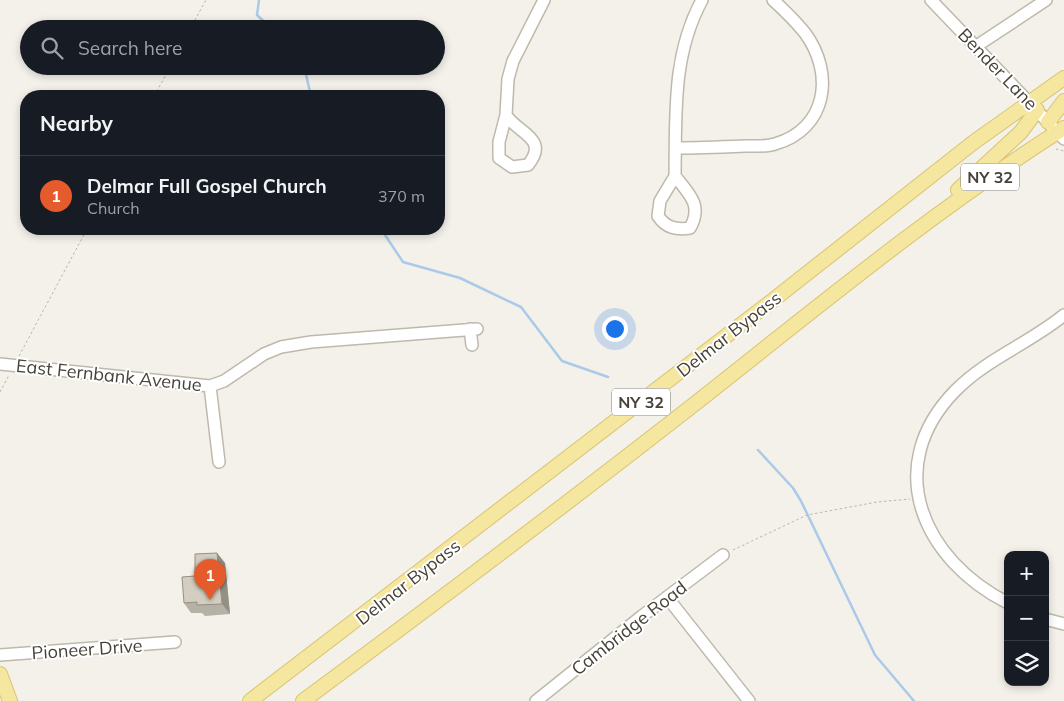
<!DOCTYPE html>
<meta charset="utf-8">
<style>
:root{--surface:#171b24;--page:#242831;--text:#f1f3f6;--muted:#9ea1a6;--line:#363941;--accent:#e65b2c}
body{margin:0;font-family:Mulish,sans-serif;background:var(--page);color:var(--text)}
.controls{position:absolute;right:15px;bottom:15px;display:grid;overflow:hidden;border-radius:10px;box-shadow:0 2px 8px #0003}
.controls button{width:45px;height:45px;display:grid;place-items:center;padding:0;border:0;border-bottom:1px solid var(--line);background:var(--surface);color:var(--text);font:25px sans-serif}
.you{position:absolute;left:614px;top:328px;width:18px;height:18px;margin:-12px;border:4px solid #fff;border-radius:50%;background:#1a73e8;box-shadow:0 0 0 8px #1a73e833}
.badge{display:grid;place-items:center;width:32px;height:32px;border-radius:50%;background:var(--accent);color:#fff;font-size:16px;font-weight:700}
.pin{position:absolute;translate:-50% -41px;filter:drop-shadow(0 1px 2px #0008)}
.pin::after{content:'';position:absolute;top:26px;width:18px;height:15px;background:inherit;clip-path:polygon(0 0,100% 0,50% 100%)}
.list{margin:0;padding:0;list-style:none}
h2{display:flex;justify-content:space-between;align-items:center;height:65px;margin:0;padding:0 20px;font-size:21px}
h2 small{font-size:16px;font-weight:400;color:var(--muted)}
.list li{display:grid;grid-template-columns:32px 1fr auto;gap:15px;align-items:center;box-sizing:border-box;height:80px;padding:0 20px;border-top:1px solid var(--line)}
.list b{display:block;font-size:19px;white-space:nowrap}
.list p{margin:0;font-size:16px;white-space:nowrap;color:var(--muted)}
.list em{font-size:16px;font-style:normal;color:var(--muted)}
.icon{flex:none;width:28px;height:28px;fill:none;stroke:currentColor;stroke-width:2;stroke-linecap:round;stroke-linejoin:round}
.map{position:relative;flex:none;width:1064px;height:701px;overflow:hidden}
.search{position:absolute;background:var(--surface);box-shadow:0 2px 8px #0003;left:20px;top:20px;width:425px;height:55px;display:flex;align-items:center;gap:12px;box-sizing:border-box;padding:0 18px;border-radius:28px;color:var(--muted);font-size:19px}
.panel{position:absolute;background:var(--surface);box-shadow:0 2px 8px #0003;left:20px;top:90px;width:425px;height:145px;border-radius:20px}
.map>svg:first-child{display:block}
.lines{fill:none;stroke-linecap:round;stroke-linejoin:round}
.stream{stroke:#abcaea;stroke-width:2.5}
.minor-casing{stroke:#beb9ac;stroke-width:14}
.major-casing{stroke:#d9c471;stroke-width:16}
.path{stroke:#beb69f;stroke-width:1;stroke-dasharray:2.5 2.5;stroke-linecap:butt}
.minor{stroke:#fff;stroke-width:11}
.major{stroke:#f5e6a0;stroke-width:14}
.wall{fill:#b5b1a4}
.shaded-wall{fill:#949086}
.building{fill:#d3cebf;stroke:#949086}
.labels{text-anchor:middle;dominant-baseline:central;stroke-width:4;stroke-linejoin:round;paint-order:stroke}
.shield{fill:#fff;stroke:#7e7b74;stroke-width:1}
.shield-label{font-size:16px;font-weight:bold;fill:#464238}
.street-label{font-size:18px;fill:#464238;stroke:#fff}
</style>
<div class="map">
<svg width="1064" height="701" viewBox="0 0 1064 701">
<rect width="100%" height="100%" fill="#f3f1e9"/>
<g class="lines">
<path class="stream" d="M259,0L257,15L272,29
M304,66L311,96
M381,229L403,262L460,278L521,307L562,361L608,377
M758,450L793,488L801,501L875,655L914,701"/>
<defs>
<path id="minor" d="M931,0L1064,139
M975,47L1046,0
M506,115C517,133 550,138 528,165L512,167L499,158V142Z
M506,115L508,79L513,61L544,0
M676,148C699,148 722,147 745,146C754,146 766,147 775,144C827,129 835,74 805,33C796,22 784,10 773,0
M675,176C676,114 672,55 702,0
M675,176C689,194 703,205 690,228C676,230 666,228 658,216L660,201Z
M470,329L472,345
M0,364L210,386L224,381L264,354L281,347L311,342L477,329
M210,386L219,462
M667,597L749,701
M1008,603C923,560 881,467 955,391C986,359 1030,343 1064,315
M1045,619L1064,624
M0,655L175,642
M536,701L642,616L723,555"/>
<path id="major" d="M1048,122L1064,101
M958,190L1021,132L1037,110
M0,674L10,701
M250,701L777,297L974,142L1064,78
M303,701C434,604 564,506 692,406C814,310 933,211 1064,128"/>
</defs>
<use href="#minor" class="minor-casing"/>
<use href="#major" class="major-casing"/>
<path class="path" d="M190,29L206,0
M154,96L171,66
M1056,149L1064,151
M19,356L87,229
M0,392L9,375
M733,550L807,515L877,502L910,499"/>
<use href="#minor" class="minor"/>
<use href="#major" class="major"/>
</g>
<path class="wall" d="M217,553L225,563L230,614L205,616L202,613H191L184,603L195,576Z"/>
<path class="shaded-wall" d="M217,553L225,563L230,614L222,604Z"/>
<path class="building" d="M217,553L222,604L197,605V602L184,603L182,577L195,576V554Z"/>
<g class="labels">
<g class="shield">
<rect x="961" y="163.5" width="58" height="27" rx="4"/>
<rect x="612" y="388.5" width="58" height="27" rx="4"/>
</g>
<g class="shield-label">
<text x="990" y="177">NY 32</text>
<text x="641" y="402">NY 32</text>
</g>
<g class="street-label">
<text transform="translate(998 69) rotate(46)">Bender Lane</text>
<text transform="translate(729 334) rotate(-38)">Delmar Bypass</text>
<text transform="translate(109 375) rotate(6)">East Fernbank Avenue</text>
<text transform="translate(408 582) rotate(-38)">Delmar Bypass</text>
<text transform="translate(629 628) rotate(-38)">Cambridge Road</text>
<text transform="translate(87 649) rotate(-4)">Pioneer Drive</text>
</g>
</g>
</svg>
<div class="controls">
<button>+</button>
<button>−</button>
<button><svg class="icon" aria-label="layers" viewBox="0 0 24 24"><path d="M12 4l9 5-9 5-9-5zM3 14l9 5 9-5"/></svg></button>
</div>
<div class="you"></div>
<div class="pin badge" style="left:210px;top:600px">1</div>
<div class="search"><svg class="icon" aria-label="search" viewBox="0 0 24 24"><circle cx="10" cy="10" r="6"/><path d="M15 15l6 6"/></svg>Search here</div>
<section class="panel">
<h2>Nearby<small></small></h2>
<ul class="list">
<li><span class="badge">1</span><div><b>Delmar Full Gospel Church</b><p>Church</p></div><em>370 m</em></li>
</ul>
</section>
</div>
